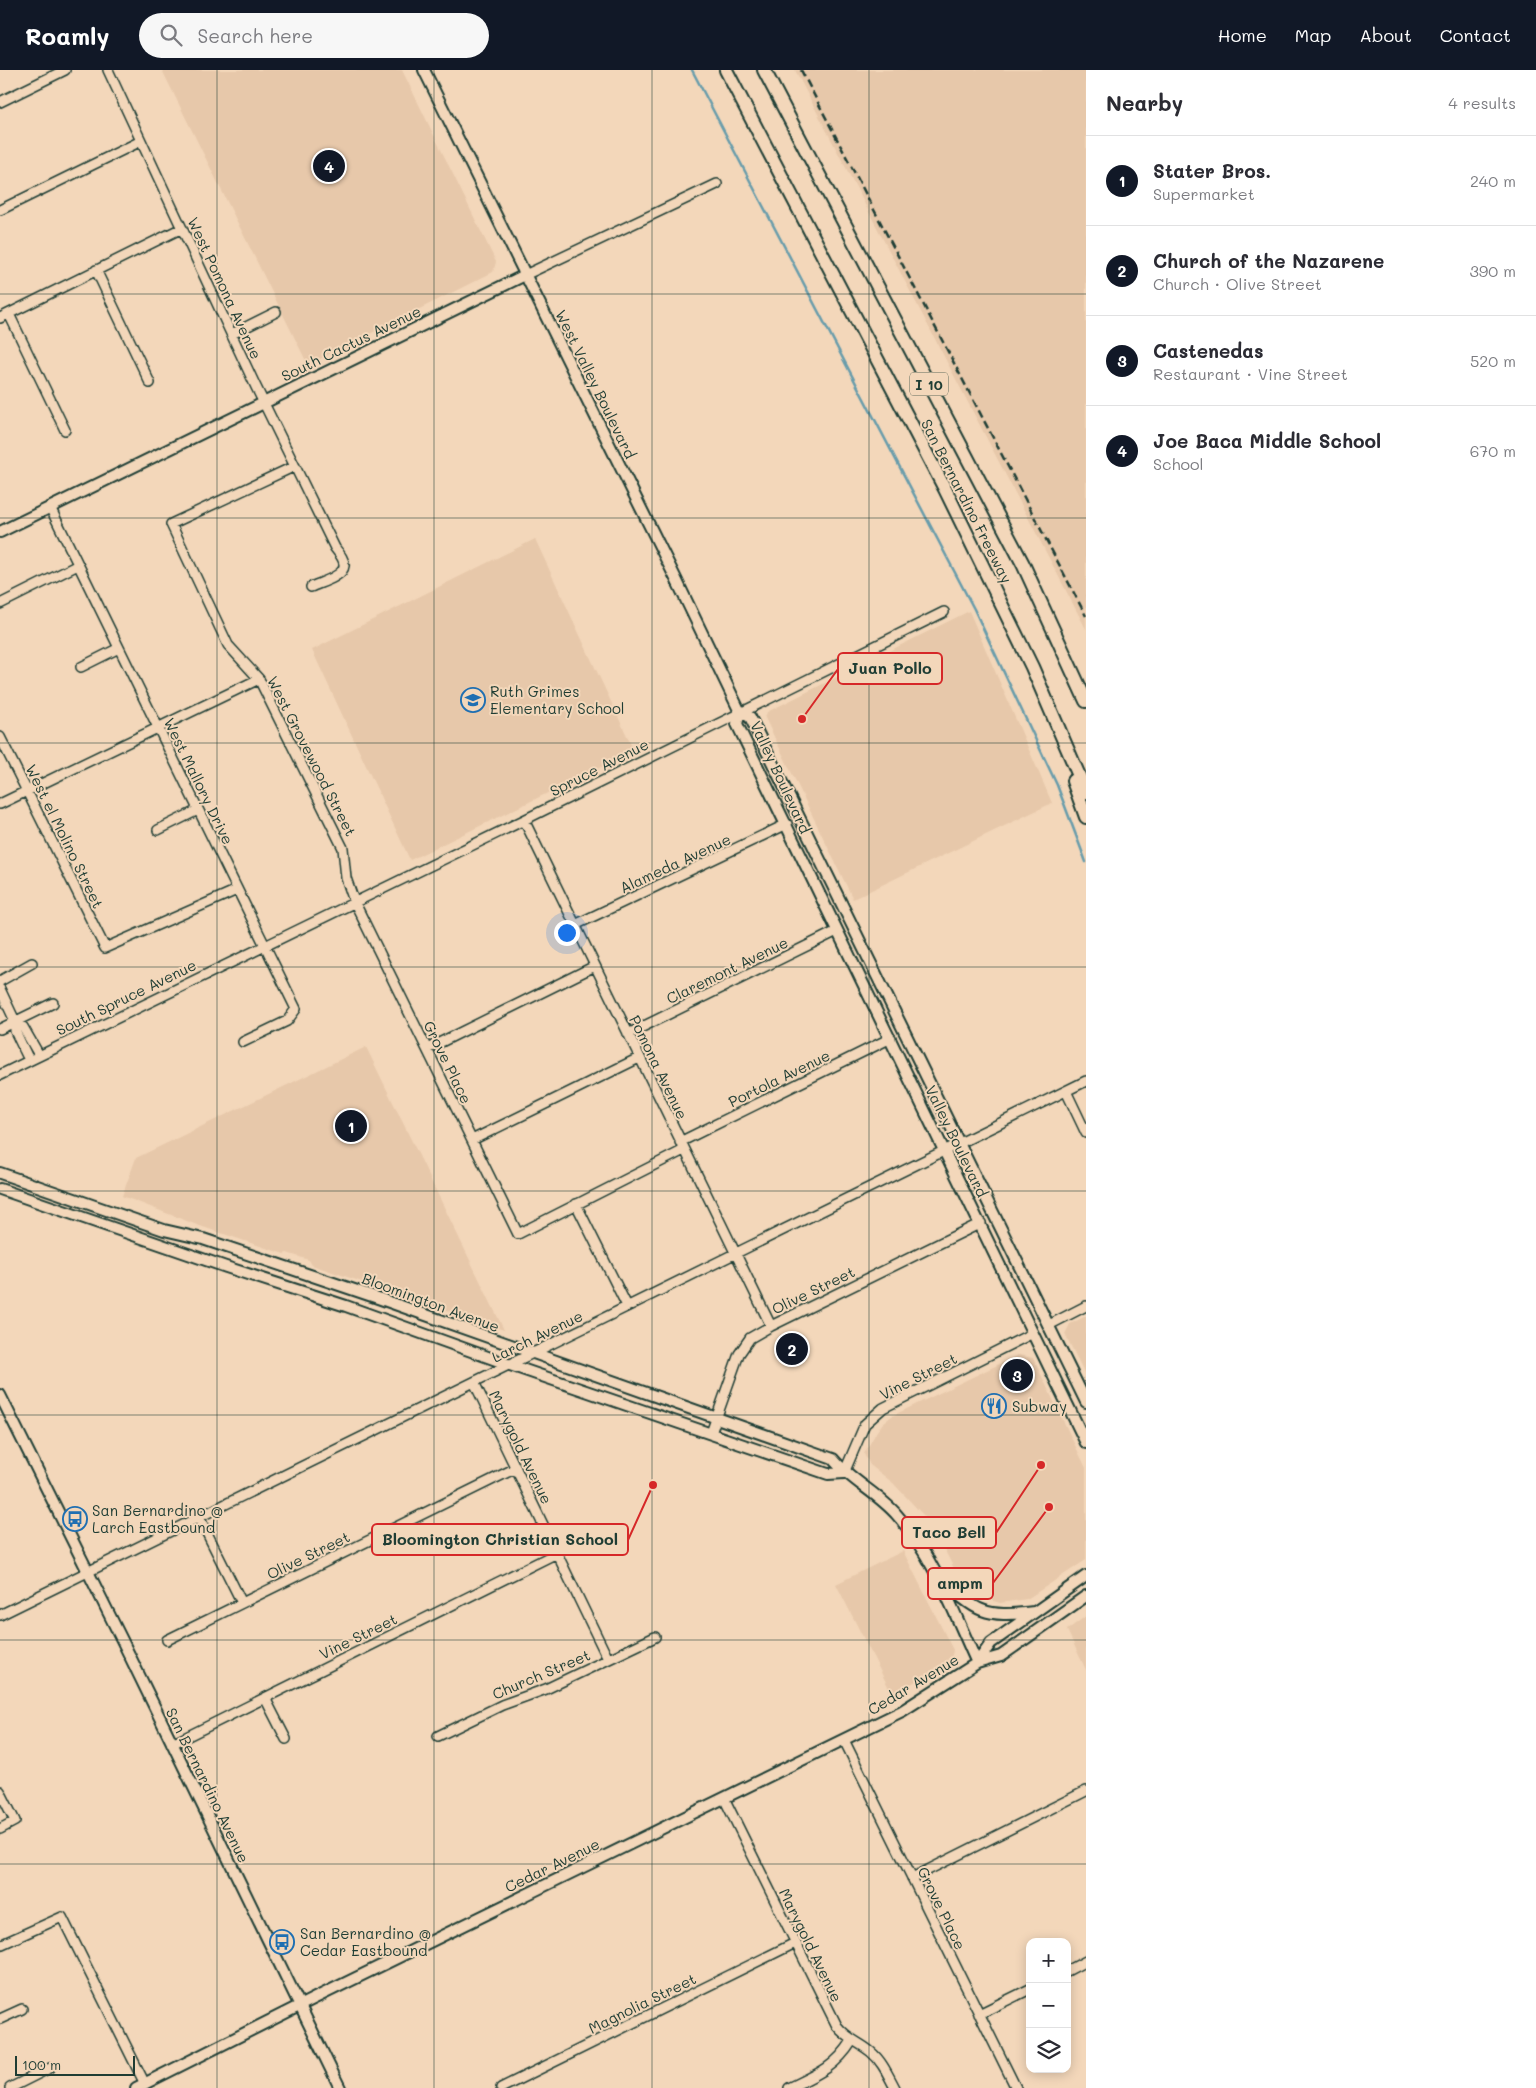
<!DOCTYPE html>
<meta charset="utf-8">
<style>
:root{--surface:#fff;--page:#f7f7f7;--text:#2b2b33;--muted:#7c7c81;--line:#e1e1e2;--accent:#111827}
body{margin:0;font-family:Mali,sans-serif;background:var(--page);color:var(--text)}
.controls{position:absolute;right:15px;bottom:15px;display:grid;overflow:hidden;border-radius:10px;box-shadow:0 2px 12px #0003}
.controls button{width:45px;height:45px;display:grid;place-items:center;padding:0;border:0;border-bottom:1px solid var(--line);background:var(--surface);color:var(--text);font:25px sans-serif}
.scale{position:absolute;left:15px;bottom:12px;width:120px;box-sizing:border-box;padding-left:5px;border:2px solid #1f3d34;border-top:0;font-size:14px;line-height:18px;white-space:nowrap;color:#1f3d34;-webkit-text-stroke:4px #f3d7ba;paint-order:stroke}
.you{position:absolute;left:566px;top:862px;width:18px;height:18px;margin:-12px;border:4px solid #fff;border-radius:50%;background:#1a73e8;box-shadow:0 0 0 8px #1a73e833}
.badge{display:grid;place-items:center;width:32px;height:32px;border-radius:50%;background:var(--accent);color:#fff;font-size:16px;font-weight:700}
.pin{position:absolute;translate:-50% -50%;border:2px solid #fff;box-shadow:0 1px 5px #0006}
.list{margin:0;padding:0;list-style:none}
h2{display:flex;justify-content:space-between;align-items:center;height:65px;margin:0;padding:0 20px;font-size:21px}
h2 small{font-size:16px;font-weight:400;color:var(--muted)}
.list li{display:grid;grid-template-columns:32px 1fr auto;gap:15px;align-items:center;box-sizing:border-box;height:90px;padding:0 20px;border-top:1px solid var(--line)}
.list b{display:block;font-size:19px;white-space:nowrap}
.list p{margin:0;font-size:16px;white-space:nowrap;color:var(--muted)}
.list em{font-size:16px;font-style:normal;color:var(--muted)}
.icon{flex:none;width:28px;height:28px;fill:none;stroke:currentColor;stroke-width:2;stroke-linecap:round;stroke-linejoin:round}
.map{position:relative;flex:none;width:1086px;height:2018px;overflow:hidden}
header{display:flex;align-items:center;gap:30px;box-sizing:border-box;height:70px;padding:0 25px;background:var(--accent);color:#fff}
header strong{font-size:24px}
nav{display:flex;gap:28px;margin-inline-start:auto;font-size:18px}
.search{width:350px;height:45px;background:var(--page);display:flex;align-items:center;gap:12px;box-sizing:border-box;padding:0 18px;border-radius:28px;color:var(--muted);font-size:19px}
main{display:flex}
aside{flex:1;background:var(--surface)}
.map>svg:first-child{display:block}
.built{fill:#e7c8aa}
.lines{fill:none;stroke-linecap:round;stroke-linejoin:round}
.stream{stroke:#689cab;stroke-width:2.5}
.minor-casing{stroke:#1f3d34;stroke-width:12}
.major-casing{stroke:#1f3d34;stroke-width:14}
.highway-casing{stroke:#1f3d34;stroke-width:16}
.minor{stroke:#f3d7ba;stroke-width:9}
.major{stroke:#f3d7ba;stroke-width:10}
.highway{stroke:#f3d7ba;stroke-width:12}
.rail{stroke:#1f3d34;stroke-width:2.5;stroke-dasharray:8 4;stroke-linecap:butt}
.grid{fill:none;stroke:#1f3d34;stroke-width:1;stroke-opacity:0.55}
.labels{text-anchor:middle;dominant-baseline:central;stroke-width:4;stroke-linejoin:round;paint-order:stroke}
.shield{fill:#f3d7ba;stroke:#5f6b5c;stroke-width:1}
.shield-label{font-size:14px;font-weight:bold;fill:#1f3d34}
.street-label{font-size:15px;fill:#1f3d34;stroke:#f3d7ba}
.poi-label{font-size:15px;fill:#1f3d34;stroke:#f3d7ba;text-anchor:start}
.leader{fill:none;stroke:#d62828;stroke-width:2}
.callout-dot{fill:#d62828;stroke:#f3d7ba;stroke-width:2}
.callout{fill:#f3d7ba;stroke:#d62828;stroke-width:2}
.callout-label{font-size:16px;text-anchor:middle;font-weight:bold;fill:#1f3d34}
</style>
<header>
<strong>Roamly</strong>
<div class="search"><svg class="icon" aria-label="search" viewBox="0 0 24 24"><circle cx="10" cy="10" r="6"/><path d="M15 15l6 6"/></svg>Search here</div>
<nav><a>Home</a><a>Map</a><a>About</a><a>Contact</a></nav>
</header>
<main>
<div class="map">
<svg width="1086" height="2018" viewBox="0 0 1086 2018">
<rect width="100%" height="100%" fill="#f3d7ba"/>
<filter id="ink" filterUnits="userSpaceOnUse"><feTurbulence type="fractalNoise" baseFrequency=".02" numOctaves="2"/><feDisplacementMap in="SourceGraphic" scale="10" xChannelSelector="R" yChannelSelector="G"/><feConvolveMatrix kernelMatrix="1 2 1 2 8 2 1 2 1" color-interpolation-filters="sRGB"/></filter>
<g filter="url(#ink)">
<path class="built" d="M162,0H402L496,192L493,202L308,295Z
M795,0H1086V559Z
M535,469L634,681L410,790L312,580Z
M969,541L1052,733L853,829L765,648L767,642Z
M366,977L504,1260L312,1195L309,1190L287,1183L284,1184L197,1155L122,1126L136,1088Z
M1086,1246V1306L1065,1264L1070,1254Z
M1018,1285L1033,1288L1086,1398V1490L1027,1529L1000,1533L980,1527L961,1512L941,1473L925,1447L893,1413L870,1395L864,1384L877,1361L883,1353L892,1346Z
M903,1481L953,1580L952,1585L947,1590L920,1609L892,1624L836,1514Z
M1086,1546V1600L1067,1560Z"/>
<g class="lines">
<path class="stream" d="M692,0L974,539L1057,715L1086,792"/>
<defs>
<path id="minor" d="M108,0L256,317L335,478C339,483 345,490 344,496C343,507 319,513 311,517
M0,32L65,0
M0,140L141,71
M96,200L150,313
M525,205L717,114
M9,244L65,360
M0,248L182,158
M232,264L276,242
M295,396L171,454L228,575L259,609L343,778L346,808L354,831L518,1164L684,1080
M50,437L296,939L287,951L243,972
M0,534L78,495
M81,597L119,578
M0,667L105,878L237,820
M0,734L259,609
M524,750L771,1256
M158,760L198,740
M575,855L787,754
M0,911L32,893
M0,919L15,951V961L29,990
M15,951L23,957L39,985
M0,959L53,933
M628,964L837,861
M427,979L595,896
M0,1005L524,750L944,542
M1066,1021L1086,1063
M472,1070L639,988
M680,1072L891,968
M576,1134L627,1236
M1049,1255L1086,1236
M474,1312L608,1589
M711,1363L739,1284L750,1268L771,1256L981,1153
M844,1403L865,1354L883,1338L1033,1263
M199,1447L242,1533
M0,1545L1086,1011
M167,1570L516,1398
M265,1628L286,1669
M438,1666L502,1635L546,1619L655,1567
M844,1670L1016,2018
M172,1674L557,1483
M0,1721L15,1751L0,1759
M724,1728L837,1956C847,1969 859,1972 871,1982C882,1991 888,2005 895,2018
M912,1808L1086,1721
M0,1875L62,1847L145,2014
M1067,1901L1086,1891
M979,1944L1030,1919
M0,1949L22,1939
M10,2018L50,1998
M501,2018L795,1873
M789,2018C816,2005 835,1998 852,1971"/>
<path id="major" d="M424,0L676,509L740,642
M0,462L525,205
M740,642L737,654L1086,1373
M740,642L750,647L775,698L1086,1332
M0,1103L164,1160L203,1169L378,1228L833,1389C851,1411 878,1423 897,1445C934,1487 954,1543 977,1593
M0,1119L226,1197L346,1236L510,1295L828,1404L844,1403
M0,1325L122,1570L340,2018
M941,1509C977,1542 984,1548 1034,1542
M977,1593L991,1573L1086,1506
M136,2018L315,1928L902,1641L977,1593L1001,1586L1086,1526"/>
<path id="highway" d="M726,0L945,419L1032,597L1086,722
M764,0L1023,494L1086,631
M1073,711L1086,747"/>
</defs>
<use href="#minor" class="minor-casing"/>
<use href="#major" class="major-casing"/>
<use href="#highway" class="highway-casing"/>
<use href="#minor" class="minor"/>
<use href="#major" class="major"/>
<use href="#highway" class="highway"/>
<path class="rail" d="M801,0L1086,546"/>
</g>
</g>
<path class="grid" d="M217,0V2018M434,0V2018M652,0V2018M869,0V2018M0,224H1086M0,448H1086M0,673H1086M0,897H1086M0,1121H1086M0,1345H1086M0,1570H1086M0,1794H1086"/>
<defs>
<symbol id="school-ring" viewBox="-11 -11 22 22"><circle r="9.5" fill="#f3d7ba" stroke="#1f6fb2" stroke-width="1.5"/><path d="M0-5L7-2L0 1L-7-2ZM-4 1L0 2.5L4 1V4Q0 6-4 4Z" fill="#1f6fb2"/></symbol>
<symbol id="restaurant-ring" viewBox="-11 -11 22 22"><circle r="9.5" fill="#f3d7ba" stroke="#1f6fb2" stroke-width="1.5"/><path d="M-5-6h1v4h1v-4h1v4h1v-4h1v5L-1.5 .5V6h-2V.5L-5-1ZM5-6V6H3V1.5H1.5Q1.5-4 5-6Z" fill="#1f6fb2"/></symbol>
<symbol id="bus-ring" viewBox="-11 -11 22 22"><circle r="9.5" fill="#f3d7ba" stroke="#1f6fb2" stroke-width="1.5"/><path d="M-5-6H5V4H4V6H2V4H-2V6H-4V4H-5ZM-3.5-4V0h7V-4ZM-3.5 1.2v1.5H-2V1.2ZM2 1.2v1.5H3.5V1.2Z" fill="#1f6fb2"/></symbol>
</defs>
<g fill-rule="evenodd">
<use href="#school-ring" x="459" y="616" width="28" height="28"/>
<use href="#restaurant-ring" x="980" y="1322" width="28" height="28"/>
<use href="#bus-ring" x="61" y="1435" width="28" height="28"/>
<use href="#bus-ring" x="268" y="1858" width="28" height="28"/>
</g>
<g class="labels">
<rect class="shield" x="910" y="302.5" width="38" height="23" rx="4"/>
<g class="shield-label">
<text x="929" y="314">I 10</text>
</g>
<g class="street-label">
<text transform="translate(225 218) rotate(65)">West Pomona Avenue</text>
<text transform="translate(351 273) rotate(-26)">South Cactus Avenue</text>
<text transform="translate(596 314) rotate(64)">West Valley Boulevard</text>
<text transform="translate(967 431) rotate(63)">San Bernardino Freeway</text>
<text transform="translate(312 686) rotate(63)">West Grovewood Street</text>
<text transform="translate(599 697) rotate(-27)">Spruce Avenue</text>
<text transform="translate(781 707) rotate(65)">Valley Boulevard</text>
<text transform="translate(199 711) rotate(64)">West Mallory Drive</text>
<text transform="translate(65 766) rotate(64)">West el Molino Street</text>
<text transform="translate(675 793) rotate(-25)">Alameda Avenue</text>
<text transform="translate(727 900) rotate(-26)">Claremont Avenue</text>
<text transform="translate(126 927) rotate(-26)">South Spruce Avenue</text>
<text transform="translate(448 992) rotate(64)">Grove Place</text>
<text transform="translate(659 997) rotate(64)">Pomona Avenue</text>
<text transform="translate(779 1008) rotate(-26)">Portola Avenue</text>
<text transform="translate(957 1071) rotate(64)">Valley Boulevard</text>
<text transform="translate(813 1220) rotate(-26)">Olive Street</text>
<text transform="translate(431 1232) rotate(20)">Bloomington Avenue</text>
<text transform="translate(537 1266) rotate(-26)">Larch Avenue</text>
<text transform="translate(918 1306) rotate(-27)">Vine Street</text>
<text transform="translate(521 1377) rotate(64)">Marygold Avenue</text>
<text transform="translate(308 1485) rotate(-26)">Olive Street</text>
<text transform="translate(358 1566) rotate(-26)">Vine Street</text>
<text transform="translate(541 1604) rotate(-23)">Church Street</text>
<text transform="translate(913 1614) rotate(-31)">Cedar Avenue</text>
<text transform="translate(208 1715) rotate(64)">San Bernardino Avenue</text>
<text transform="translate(552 1795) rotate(-26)">Cedar Avenue</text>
<text transform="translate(942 1838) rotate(64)">Grove Place</text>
<text transform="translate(811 1875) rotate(64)">Marygold Avenue</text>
<text transform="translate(642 1933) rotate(-26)">Magnolia Street</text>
</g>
<g class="poi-label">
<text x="490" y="621">Ruth Grimes<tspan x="490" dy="17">Elementary School</tspan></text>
<text x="1012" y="1336">Subway</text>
<text x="92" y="1440">San Bernardino @<tspan x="92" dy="17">Larch Eastbound</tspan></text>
<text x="300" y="1863">San Bernardino @<tspan x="300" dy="17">Cedar Eastbound</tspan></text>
</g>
</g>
<path class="leader" d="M802 649L838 599M1041 1395L996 1463M653 1415L628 1470M1049 1437L993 1513"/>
<g class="callout-dot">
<circle cx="802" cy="649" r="5"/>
<circle cx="1041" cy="1395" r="5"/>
<circle cx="653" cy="1415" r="5"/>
<circle cx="1049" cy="1437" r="5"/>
</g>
<g class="callout">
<rect x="838" y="583" width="104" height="31" rx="5"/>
<rect x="902" y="1447" width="94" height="31" rx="5"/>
<rect x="372" y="1454" width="256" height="31" rx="5"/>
<rect x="928" y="1498" width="65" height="31" rx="5"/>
</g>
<g class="callout-label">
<text x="890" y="604">Juan Pollo</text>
<text x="949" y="1468">Taco Bell</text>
<text x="500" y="1475">Bloomington Christian School</text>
<text x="960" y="1519">ampm</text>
</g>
</svg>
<div class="controls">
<button>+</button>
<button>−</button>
<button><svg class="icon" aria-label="layers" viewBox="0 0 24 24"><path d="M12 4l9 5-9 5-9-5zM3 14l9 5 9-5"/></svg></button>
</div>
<div class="scale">100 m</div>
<div class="you"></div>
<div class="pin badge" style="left:351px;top:1056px">1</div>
<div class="pin badge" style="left:792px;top:1279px">2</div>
<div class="pin badge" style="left:1017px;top:1305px">3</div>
<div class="pin badge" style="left:329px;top:96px">4</div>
</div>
<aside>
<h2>Nearby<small>4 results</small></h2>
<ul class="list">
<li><span class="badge">1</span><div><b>Stater Bros.</b><p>Supermarket</p></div><em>240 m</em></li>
<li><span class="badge">2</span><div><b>Church of the Nazarene</b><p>Church · Olive Street</p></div><em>390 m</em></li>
<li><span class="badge">3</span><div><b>Castenedas</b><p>Restaurant · Vine Street</p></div><em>520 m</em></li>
<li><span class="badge">4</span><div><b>Joe Baca Middle School</b><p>School</p></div><em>670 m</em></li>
</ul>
</aside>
</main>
